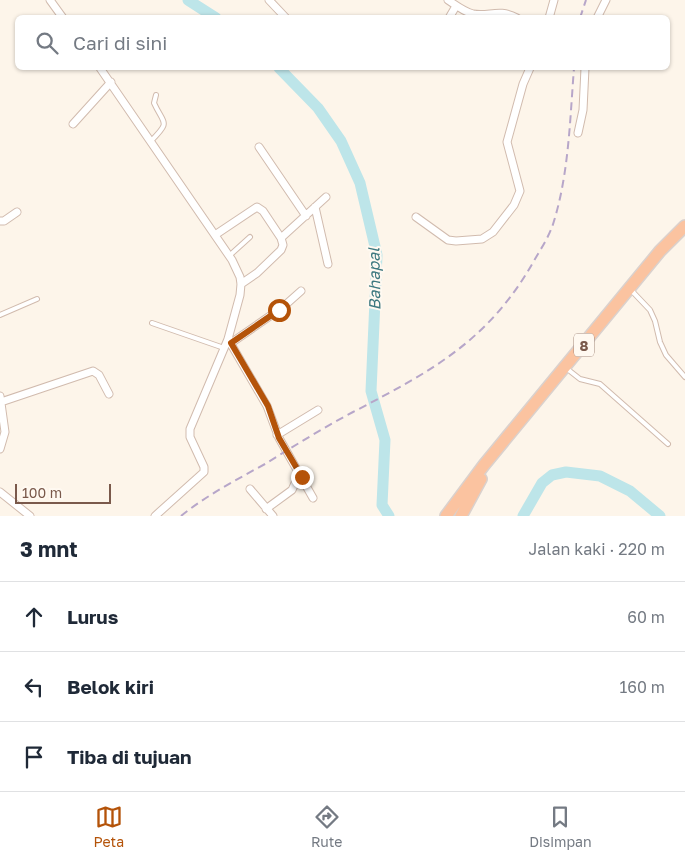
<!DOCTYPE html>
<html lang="id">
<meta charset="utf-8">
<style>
:root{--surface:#fff;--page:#f2f2f3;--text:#1f2937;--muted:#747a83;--line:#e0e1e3;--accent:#b45309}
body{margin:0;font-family:"Golos Text",sans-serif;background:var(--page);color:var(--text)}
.scale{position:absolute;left:15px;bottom:12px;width:96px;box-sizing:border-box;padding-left:5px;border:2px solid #7a594b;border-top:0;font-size:14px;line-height:18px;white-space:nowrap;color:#7a594b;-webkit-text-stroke:4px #fff9f1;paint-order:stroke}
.stop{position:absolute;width:15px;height:15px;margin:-11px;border:4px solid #b45309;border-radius:50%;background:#fff}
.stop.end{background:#b45309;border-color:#fff;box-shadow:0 1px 5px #0008}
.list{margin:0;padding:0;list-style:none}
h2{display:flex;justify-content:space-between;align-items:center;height:65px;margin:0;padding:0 20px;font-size:21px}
h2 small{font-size:16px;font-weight:400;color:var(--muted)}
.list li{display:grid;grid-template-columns:32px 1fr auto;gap:15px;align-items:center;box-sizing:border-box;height:70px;padding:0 20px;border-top:1px solid var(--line)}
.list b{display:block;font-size:19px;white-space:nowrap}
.list em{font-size:16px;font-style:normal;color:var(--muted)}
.icon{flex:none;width:28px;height:28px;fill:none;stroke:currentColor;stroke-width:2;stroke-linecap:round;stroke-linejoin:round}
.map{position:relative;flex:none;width:685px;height:516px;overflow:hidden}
.search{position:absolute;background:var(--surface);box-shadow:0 1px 4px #0004;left:15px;right:15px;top:15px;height:55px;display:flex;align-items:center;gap:12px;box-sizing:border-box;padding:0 18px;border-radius:8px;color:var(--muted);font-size:19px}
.sheet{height:275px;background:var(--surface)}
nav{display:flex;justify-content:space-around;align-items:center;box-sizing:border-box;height:70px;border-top:1px solid var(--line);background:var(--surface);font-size:14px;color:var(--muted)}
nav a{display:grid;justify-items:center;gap:2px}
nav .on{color:var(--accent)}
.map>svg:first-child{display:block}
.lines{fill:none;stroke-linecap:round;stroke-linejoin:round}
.river{stroke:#bde5e9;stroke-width:11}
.service-casing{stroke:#d1bbae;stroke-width:6}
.minor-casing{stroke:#d1bbae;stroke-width:9}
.trunk-casing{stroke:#dad1cd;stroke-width:14}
.service{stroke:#fff;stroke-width:4}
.minor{stroke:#fff;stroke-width:7}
.trunk{stroke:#fbc3a0;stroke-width:11}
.rail{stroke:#b7a6c9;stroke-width:2;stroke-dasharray:8 5;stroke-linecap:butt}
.route{stroke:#b45309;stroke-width:6}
.labels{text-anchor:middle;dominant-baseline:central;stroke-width:4;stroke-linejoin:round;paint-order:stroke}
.shield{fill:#fff9f1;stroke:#a2897d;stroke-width:1}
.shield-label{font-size:14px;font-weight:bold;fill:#7a594b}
.water-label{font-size:16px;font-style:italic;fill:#3d787f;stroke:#fff9f1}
</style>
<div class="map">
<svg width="685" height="516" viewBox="0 0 685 516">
<rect width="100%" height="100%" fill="#fdf5ea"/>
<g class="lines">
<path class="river" d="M188,0L216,18
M279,68L318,108L341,141L360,183L377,255L371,391L385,440L382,505L389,516
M523,516L542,483L552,475L566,472L600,476L630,491L660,516"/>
<defs>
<path id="service" d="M151,141C171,121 164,125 154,103L156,95
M229,256L250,237
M631,290L650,310L655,321L660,342L666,355L685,377
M0,315L37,299
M152,323L224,348
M566,368L580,379L600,384L668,444"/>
<path id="minor" d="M50,0L63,18
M269,0L286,18
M448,0C455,5 465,12 473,14C490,17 498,8 517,18
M449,18L456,6
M549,18L554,0
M597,18L606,0
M100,68L232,260L240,277L241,284L240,295L228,339L190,429V437L204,467V472L155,516
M73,124L111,82
M578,133L583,110L585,68
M259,147L306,216
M315,207L328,264
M416,217L448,240L456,241L482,239L493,232L514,205L520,191L507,142L523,84L530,68
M0,221H4L17,212
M215,235L257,207L263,211L281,238L326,197
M241,284L257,273L281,250L283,245L281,238
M228,339L267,406L279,438L313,498
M231,343L283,307L301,291
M0,396L5,432L0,449
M1,402L93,371L99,375L109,394
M277,435L318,410
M250,489L273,516
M0,492L30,516
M266,509L292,490L296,481L302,477"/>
<path id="trunk" d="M446,516L484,465L660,251L685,226
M461,516L481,479"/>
</defs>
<use href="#service" class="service-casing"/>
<use href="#minor" class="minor-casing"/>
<use href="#trunk" class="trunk-casing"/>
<use href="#service" class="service"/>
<use href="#minor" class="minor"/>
<use href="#trunk" class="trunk"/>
<path class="rail" d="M580,18L586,0
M181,516C207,495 236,480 265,464C294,446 323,428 353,412C432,371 490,340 535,259C542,247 550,235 554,221C569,172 570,118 574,68"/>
</g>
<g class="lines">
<path class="route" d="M279,310L231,343L268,406L279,438L302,477"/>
</g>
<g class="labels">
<rect class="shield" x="574" y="333.5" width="20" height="23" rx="4"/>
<g class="shield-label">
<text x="584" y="345">8</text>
</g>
<g class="water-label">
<text transform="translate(374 279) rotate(-91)">Bahapal</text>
</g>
</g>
</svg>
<div class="scale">100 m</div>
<div class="stop" style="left:279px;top:310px"></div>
<div class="stop end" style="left:302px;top:477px"></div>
<div class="search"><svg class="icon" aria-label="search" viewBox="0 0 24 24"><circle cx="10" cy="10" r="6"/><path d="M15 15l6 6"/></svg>Cari di sini</div>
</div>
<section class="sheet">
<h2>3 mnt<small>Jalan kaki · 220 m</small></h2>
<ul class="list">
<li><svg class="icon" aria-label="ahead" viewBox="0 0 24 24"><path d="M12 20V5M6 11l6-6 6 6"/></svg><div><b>Lurus</b></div><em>60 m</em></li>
<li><svg class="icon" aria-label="left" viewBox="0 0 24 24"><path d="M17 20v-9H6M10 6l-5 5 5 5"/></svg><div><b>Belok kiri</b></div><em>160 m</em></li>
<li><svg class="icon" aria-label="arrive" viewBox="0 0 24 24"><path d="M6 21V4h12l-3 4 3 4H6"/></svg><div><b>Tiba di tujuan</b></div></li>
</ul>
</section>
<nav>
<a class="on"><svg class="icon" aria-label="map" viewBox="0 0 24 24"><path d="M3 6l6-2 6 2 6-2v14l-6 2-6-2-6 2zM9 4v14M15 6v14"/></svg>Peta</a>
<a><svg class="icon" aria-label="directions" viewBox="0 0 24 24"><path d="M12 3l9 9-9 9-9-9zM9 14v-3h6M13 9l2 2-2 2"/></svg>Rute</a>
<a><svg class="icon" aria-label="saved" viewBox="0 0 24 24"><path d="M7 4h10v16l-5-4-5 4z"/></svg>Disimpan</a>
</nav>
